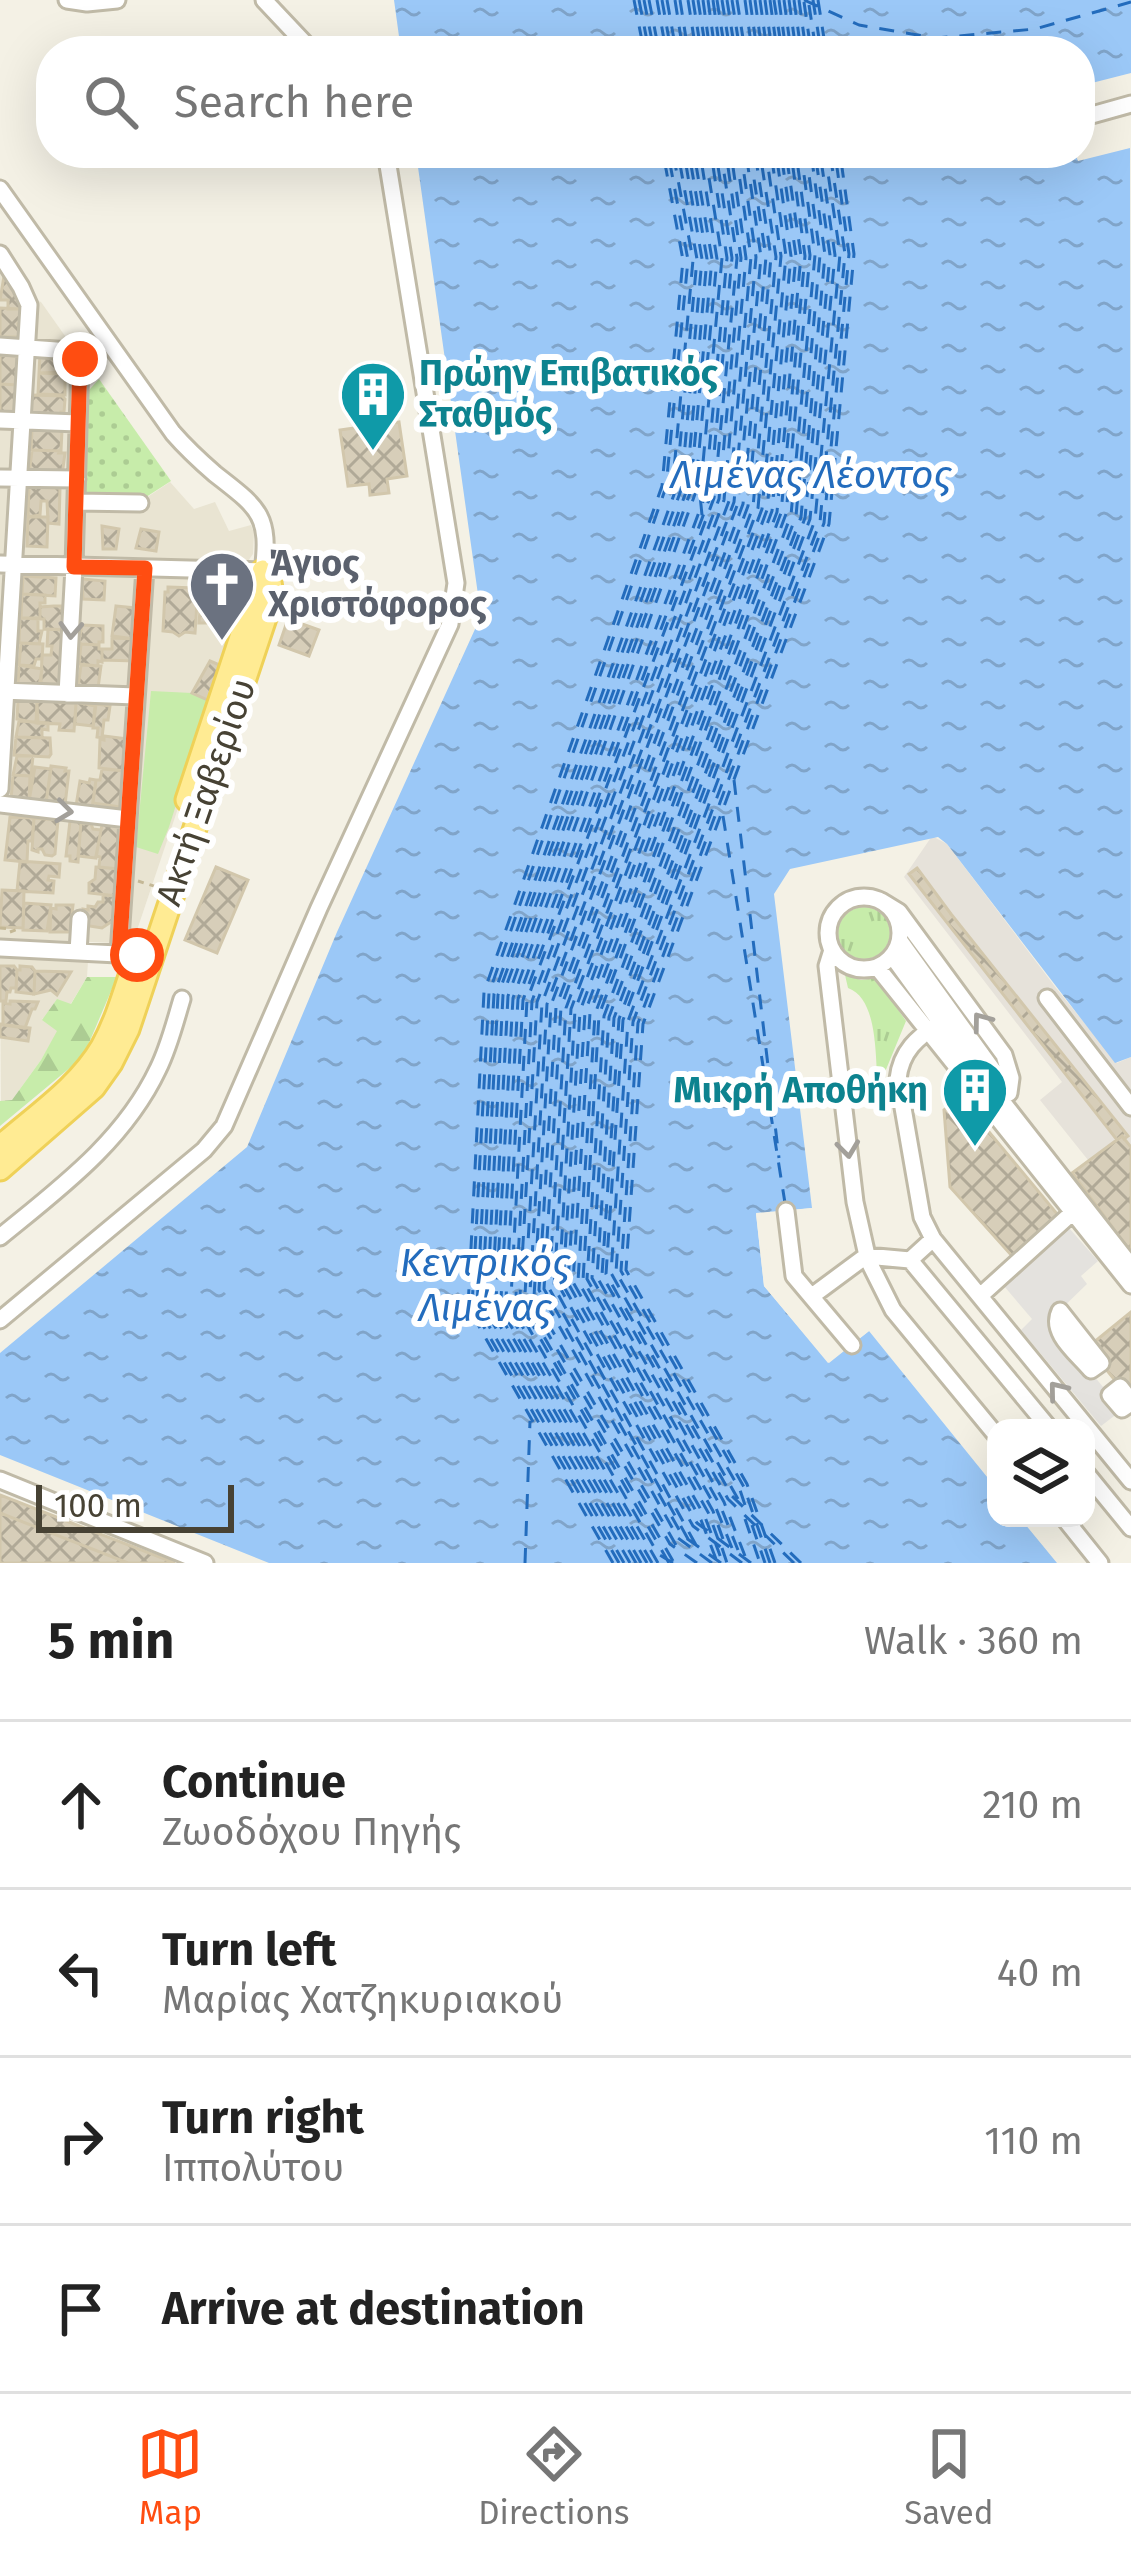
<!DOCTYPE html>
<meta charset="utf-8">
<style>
:root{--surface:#fff;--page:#f6f6f6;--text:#222;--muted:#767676;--line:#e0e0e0;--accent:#ff4d11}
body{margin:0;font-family:"Fira Sans",sans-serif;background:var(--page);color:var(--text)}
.controls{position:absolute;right:36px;bottom:36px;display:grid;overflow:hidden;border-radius:24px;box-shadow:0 12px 48px #0002}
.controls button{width:108px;height:108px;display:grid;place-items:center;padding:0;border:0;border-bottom:3px solid var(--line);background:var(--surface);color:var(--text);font:60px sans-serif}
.scale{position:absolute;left:36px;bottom:30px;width:198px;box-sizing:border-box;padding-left:12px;border:6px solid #474234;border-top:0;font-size:33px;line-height:42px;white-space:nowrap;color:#474234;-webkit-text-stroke:9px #fff;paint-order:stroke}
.stop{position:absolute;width:36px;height:36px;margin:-27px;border:9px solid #ff4d11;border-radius:50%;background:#fff}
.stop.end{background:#ff4d11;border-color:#fff;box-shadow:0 3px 12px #0008}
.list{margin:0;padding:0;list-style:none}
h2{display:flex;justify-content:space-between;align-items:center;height:156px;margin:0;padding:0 48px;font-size:51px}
h2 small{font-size:39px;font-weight:400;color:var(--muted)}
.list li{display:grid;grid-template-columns:78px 1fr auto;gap:36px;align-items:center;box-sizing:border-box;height:168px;padding:0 48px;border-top:3px solid var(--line)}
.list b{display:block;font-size:45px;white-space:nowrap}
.list p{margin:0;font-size:39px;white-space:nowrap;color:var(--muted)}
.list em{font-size:39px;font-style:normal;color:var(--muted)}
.icon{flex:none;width:66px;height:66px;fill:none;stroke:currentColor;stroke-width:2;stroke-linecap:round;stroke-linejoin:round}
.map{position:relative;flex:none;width:1131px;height:1563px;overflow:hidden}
.search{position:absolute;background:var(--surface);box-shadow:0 12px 48px #0002;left:36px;right:36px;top:36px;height:132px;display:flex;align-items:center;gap:30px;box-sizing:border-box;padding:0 42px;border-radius:48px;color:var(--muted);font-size:45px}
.sheet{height:828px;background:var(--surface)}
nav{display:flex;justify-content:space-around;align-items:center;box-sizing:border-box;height:168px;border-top:3px solid var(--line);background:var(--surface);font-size:33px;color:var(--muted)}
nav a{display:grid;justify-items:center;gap:6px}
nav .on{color:var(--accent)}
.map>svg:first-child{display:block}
.residential{fill:#e9e4d2}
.industrial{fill:#e6e2da}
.grass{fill:url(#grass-tufts)}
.forest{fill:url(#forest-firs)}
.park{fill:url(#park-dots)}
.garden{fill:#c7ecaa}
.parking{fill:#e4e2de}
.water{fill:url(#water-ripples)}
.pier{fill:#f4f1e5}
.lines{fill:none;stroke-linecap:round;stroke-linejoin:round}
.ferry{stroke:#236cbd;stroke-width:3;stroke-dasharray:15 12;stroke-linecap:butt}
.building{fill:url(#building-cross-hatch);stroke:#d2c7ac;stroke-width:3}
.minor-casing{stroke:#c0baa7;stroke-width:21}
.major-casing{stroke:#efd158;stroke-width:27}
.path{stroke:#c4b896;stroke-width:3;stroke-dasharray:6 6;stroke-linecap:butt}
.minor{stroke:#fff;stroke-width:15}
.major{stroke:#ffeb93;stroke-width:21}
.oneway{stroke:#a3a09a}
.route{stroke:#ff4d11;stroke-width:15}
.labels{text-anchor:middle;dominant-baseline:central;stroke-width:12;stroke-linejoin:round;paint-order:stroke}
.culture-label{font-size:36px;font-weight:bold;fill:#0d838f;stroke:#fff;text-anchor:start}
.worship-label{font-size:36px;font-weight:bold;fill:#5b616d;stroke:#fff;text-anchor:start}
.street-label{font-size:36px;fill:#474234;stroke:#fff}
.water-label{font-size:39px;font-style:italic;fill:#236cbd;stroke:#fff}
</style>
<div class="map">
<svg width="1131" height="1563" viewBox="0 0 1131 1563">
<defs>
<pattern id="grass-tufts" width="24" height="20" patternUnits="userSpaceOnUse" patternTransform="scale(3)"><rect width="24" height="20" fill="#c7ecaa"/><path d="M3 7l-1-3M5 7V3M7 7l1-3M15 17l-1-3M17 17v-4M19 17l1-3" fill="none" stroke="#accc93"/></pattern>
<pattern id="forest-firs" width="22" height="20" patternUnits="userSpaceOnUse" patternTransform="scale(3)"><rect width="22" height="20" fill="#c7ecaa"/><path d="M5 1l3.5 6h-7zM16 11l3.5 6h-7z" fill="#accc93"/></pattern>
<pattern id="park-dots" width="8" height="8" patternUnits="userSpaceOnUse" patternTransform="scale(3)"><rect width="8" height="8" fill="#c7ecaa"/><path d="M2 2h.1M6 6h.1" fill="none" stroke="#accc93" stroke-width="1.8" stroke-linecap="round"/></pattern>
<pattern id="water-ripples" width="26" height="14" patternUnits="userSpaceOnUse" patternTransform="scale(3)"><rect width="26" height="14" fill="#9bc8f7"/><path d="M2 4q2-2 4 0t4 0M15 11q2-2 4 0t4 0" fill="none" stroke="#80a4c9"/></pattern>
<pattern id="building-cross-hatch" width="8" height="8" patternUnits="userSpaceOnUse" patternTransform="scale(3)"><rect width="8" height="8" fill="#d7ceb9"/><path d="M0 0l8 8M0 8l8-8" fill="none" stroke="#b0a997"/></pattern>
</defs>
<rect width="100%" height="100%" fill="#f4f1e5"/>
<path class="residential" d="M0,259L28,297L41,302L82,360L80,498L143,500L170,482L194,509L215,502L229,531L251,525L254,533L253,554L248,561L0,557Z
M0,573L144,575L115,943L0,938Z
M151,577L237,579L252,588L133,942H123L147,681Z
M0,958L88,961L87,977L70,1005L42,1019L58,1031L41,1060L12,1100L1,1102Z"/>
<path class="industrial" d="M932,836L947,844L1056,988L1117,1063L1131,1057V1252L1072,1173L1088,1160L1040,1100L1062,1082L904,877Z"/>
<path class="grass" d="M838 933a26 26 0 1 1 52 0a26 26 0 1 1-52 0Z
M845,975L861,980L876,978L906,1021L878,1089C875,1060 879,999 848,988Z"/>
<path class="forest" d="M87,977H117L83,1057L0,1126V1101L12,1100L41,1060L57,1031L42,1020L57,999L71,1004Z"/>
<path class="park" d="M99,379L171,481L143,499L80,498L82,398Z"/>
<path class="garden" d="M151,691L192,693L209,701L169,827L158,854L136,847Z"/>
<path class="parking" d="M1069,1228L1098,1261L1081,1276L1087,1284L1056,1314V1330L1122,1410L1101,1426L1021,1330L1032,1319L1004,1286Z"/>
<path class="water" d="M394,0H1131V73L1080,86V51H401Z
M1130,148L1131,1057L1115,1063L947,844L938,837L790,869L774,894L812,1208L756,1214L764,1286L828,1363L869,1331L996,1488V1518H1020L1057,1563H269L0,1455V1353L247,1147L337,932L481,616L416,153H1075L1078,161Z"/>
<path class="pier" d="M812,1208L814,1214L763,1218L770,1284L830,1355L866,1325L869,1331L829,1363L764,1286L756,1213Z"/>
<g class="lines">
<path class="ferry" d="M634,0L644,51
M639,0L649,51
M644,0L654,51
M649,0L659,51
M657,0L666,51
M662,0L671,51
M667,0L676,51
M675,0L683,51
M680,0L688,51
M688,0L696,51
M693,0L701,51
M698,0L706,51
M703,0L710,51
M708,0L715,51
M713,0L720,51
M717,0L725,51
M722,0L730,51
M727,0L735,51
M732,0L740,51
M737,0L745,51
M745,0L752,51
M750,0L757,51
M755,0L762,51
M760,0L767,51
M765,0L772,51
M770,0L777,51
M774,0L782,51
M779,0L786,51
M784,0L791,51
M789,0L796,51
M794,0L801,51
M799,0L806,51
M804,0L859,25L936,38L1035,29L1131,2
M813,0L821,51
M818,0L826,51
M804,2L811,51
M809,5L816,51
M672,492L693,260L673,153
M702,515L700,495L722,258L705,153
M734,780L779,1158
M723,816L785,1203
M534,1297L551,1005L738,503L761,257L746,153
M738,1499L611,1273L628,1021L815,520L840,254L825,153
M745,1505L740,1490L616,1272L633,1022L820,522L845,254L830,153
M745,1519L760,1563
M752,1525L765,1563
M711,1533L705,1517L573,1282L590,1013L777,512L801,256L786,153
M688,1539L549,1288L566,1008L753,507L776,257L760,153
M718,1539L709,1514L578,1281L595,1014L781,513L805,256L791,153
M723,1539L713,1511L583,1280L599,1015L786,514L810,255L796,153
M715,1542L722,1561
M676,1545L530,1292L547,1004L734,502L756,257L741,153
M696,1545L554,1287L571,1009L758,508L781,256L766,153
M722,1548L727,1563
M732,1548L716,1508L587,1279L604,1016L791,515L815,255L801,153
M738,1550L720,1505L592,1278L609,1017L796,516L820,255L806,153
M745,1556L724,1502L597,1277L614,1018L801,517L825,255L811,153
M716,1559L701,1520L568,1283L585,1012L772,511L796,256L781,153
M673,1561L520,1295L537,1002L724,500L746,258L731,153
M525,1563L530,1421
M613,1563L468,1307L484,992L662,486L683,260L663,153
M619,1563L472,1306L489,993L666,487L688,260L668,153
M624,1563L477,1305L494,994L676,489L697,259L678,153
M630,1563L482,1304L498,995L681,490L702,259L684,153
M636,1563L487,1303L503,995L686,492L707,259L689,153
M641,1563L492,1301L508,996L690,493L712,259L694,153
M647,1563L496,1300L513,998L695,494L717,259L700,153
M652,1563L501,1299L518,999L705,496L727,258L711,153
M658,1563L506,1298L523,1000L710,497L732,258L716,153
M669,1563L516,1296L532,1001L719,499L741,258L726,153
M673,1563L658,1554L511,1297L527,1000L714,498L737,258L721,153
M697,1563L670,1544L525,1294L542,1003L729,501L751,257L736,153
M712,1563L678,1538L539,1290L556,1007L743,504L766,257L750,153
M721,1563L682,1535L544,1289L561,1007L748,506L771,257L755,153
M742,1563L693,1526L559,1286L575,1010L762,509L786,256L771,153
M751,1563L697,1523L563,1285L580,1011L767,510L791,256L776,153
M770,1563L744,1487L621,1271L638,1023L824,523L849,254L835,153
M775,1563L747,1484L626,1270L643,1024L829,524L854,254L840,153
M794,1563L728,1499L602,1275L619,1019L805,518L830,255L815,153
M801,1563L732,1496L606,1274L623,1020L810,519L835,255L820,153"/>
</g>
<path class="building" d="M4,276L8,277L22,294L21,309H8V300H0Z
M0,308L19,309L21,312L20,324H18L20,334L17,337H0Z
M40,353L66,354L65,372L39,373Z
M0,355L18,356L17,385L0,384Z
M39,373L62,374V378H65V395L38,394Z
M0,384L17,385L15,415L0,414Z
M32,395L62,396L65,399L64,412H61V417L31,416Z
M379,411L381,425L399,422L407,476L387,479L389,493L370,495L369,484L348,486L340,430L361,427L359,414Z
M32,429L62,430L61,451L31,450Z
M32,450L60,451L59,453H65L62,476L29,475Z
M29,487L60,488L59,524L48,523L47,501H41L40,515L28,517Z
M28,517H48L47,547L27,546Z
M102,526L119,529L116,549H103Z
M141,529L159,532L156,551L136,548Z
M23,576L56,578L55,596L22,594Z
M82,579L105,581L104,600L83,599Z
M202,585H233L246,593L230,621L224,620V623H199Z
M168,587L195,588L197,596H202L201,604L197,603L195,633L185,632L179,636L173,632L163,631L165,592H168Z
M22,594L45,595V603H40V619L21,618Z
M54,606H62V611L67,612L66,630L44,629V619H40V607Z
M116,606L137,608L135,639L112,636Z
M20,618H38V631H42L39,644L19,643Z
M288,619L319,630L309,656L279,645Z
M82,625L103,626V642H99V645L81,644L79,641Z
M48,629L69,630L65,687L41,683L42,655H51L52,646H47Z
M112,638L137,639L136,661L102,660V649H112Z
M21,643L43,644L42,659H36L34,666L19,665Z
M81,644L99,645V649H102V662L98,661V666L79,664Z
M210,661L222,666L210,701L192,693Z
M19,665L42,669L39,686L18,685Z
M81,665L101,666L98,688L78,687Z
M18,700L37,701L36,723L17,719Z
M41,701L76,703L74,731L59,730L60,724L38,723L37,703Z
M76,702L95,706L93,726L75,724Z
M96,704L110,706L108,720H104L102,738L97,737L98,728H93Z
M19,721L48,723V730L42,729V738L16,737Z
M104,736L128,739L125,771L99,768L100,739L104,740Z
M16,737L50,738L51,754L49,757L14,755Z
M17,756H33L31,776L13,775Z
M51,766L66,768L65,771H69L65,805L46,803Z
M35,767L51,769L46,803L29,801Z
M102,769L125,771V801L120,800V807L93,803L96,780H100Z
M13,775L30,776L29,801L11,800Z
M90,779L96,780L92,808L76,806L80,781L89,783Z
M10,817L34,818L32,841H28L27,862L5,860Z
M34,818L58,820L55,854L52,856L45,855L42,849H38V852L32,850Z
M70,821L81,822L78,862L70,861V856H66Z
M81,823L91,824L93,829L101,830L96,858L78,856Z
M105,823L122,826L119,869L99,867L100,857L96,856L102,825Z
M20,861L60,864L59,877L49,876L48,880L54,881L53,893L17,891Z
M96,867L120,869L118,896L89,893V883L95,879Z
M216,867L248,880L217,953L185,940Z
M917,868L951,914L1128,1136L1124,1139L1122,1136L1117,1140L909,874Z
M2,890L24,891L23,928L0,927Z
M103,895L115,896L114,920L102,928L83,925V909L88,910V906L95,907L98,902H103Z
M24,903L51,905L47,931L23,930Z
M56,905H73L70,932H50L51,908L56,909Z
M0,966H14L17,970L16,988H11L10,992H7L6,1001H0Z
M20,966L32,967L35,971L34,994L16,992L17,970H20Z
M35,971L71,972L57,995L51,990L34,994Z
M10,1001L38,1002L35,1009H32L25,1028L3,1025V1003L10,1004Z
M0,1024L30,1028L28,1041L0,1037Z
M960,1097L1058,1215L1012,1256L950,1187L944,1110Z
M1122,1136L1131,1147V1252L1072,1173Z
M1131,1312V1400L1088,1347Z
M0,1495L69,1522L175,1563H0Z
M0,1513L128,1563H0Z"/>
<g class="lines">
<defs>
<path id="minor" d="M67,0L87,3L117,0
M264,0L312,51
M1081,118L1131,104
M0,189L173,433C186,448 200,461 215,474C257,507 271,514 263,571L0,564
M0,254L21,287L29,305L0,789
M0,346L70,351L80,359L74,567L67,694
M0,420L78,423
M0,478L77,479
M76,502L140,503
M1,691L136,696
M0,804L128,819
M828 933a36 36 0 1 1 72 0a36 36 0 1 1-72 0Z
M881,901L899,912L1004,1055L1011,1078L1009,1093
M900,941L1008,1091
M0,948L137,955L151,958
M832,950L827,966L855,1202L868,1260L893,1310L996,1435
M78,952L80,919
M119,954L145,568
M893,957L940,1022L1131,1266
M877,967L1131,1285
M1047,998L1131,1107
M940,1022C917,1038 901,1051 898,1079L922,1217L933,1239L1131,1481
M786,1211L794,1276L852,1345
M0,1237C60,1188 124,1141 158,1069C169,1047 175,1022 182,999
M933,1239L910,1260L1049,1428
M812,1296L866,1256L910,1260
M980,1296L1073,1212
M1060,1311L1101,1363L1091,1370C1077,1353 1049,1333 1060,1311Z
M0,1320L204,1150L224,1126L319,908L450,624L456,583L386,153
M1131,1401L1120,1387L1110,1395L1122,1409L1131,1403
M1086,1473L1131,1528
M0,1480L205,1563
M1064,1518L1100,1563"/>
<path id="major" d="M187,800L241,637L259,589L269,576
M0,1147C35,1116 78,1088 102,1047C116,1022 124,994 133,967
M0,1169L94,1087L111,1063L128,1029L267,612L272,595L269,576L263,571"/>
</defs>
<use href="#minor" class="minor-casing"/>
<use href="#major" class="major-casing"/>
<path class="path" d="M138,881L157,887
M0,928L12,929
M10,932L21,928"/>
<use href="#minor" class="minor"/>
<use href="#major" class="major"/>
</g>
<defs><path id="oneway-chevron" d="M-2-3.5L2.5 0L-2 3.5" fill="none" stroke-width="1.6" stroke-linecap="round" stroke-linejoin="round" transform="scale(3)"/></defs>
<g class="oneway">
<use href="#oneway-chevron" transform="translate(71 630) rotate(93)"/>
<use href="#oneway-chevron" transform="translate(64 811) rotate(7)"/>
<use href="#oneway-chevron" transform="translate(981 1021) rotate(-127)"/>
<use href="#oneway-chevron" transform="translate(848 1149) rotate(83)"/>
<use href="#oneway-chevron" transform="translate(1057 1390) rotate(-129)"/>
</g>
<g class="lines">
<path class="route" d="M80,359L74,567L145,568L119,954L137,955"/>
</g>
<defs>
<symbol id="building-pin" viewBox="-11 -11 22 30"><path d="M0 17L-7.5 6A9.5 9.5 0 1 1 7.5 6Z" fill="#0f9aa8" stroke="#fff"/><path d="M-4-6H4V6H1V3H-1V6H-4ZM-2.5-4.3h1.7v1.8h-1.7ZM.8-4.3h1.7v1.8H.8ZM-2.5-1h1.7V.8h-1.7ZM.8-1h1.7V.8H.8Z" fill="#fff"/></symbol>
<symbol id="church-pin" viewBox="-11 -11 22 30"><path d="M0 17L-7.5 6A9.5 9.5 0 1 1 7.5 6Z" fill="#6b7280" stroke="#fff"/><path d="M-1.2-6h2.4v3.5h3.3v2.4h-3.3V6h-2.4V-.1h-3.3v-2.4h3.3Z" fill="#fff"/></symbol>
</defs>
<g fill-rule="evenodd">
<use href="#building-pin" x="335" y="356" width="76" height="104"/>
<use href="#church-pin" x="184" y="546" width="76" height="104"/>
<use href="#building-pin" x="937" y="1052" width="76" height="104"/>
</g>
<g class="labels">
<g class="culture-label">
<text x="419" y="373">Πρώην Επιβατικός<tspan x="419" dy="41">Σταθμός</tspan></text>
<text x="928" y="1090" text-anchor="end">Μικρή Αποθήκη</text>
</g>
<g class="worship-label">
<text x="268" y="563">Άγιος<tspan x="268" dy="41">Χριστόφορος</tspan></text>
</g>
<g class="street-label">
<text transform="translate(206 792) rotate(-71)">Ακτή Ξαβερίου</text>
</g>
<g class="water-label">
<text x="811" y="475">Λιμένας Λέοντος</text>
<text x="485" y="1263">Κεντρικός<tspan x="485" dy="45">Λιμένας</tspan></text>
</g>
</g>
</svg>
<div class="controls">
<button><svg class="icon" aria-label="layers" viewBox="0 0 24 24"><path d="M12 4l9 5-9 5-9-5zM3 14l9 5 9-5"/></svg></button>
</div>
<div class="scale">100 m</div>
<div class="stop" style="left:137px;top:955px"></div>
<div class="stop end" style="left:80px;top:359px"></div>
<div class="search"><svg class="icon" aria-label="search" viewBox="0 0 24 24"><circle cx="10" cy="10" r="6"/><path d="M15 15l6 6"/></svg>Search here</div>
</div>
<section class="sheet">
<h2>5 min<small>Walk · 360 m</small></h2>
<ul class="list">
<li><svg class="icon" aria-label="ahead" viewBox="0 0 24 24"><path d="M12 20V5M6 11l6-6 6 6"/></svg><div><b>Continue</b><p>Ζωοδόχου Πηγής</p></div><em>210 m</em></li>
<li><svg class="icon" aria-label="left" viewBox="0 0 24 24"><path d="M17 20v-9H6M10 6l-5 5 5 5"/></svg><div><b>Turn left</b><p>Μαρίας Χατζηκυριακού</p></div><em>40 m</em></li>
<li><svg class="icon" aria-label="right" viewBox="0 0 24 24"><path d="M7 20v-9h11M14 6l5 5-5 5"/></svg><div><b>Turn right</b><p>Ιππολύτου</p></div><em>110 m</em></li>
<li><svg class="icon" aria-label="arrive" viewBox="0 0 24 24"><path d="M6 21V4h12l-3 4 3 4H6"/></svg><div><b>Arrive at destination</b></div></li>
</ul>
</section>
<nav>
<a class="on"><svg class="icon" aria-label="map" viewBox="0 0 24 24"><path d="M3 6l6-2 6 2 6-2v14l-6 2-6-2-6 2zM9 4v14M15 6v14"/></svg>Map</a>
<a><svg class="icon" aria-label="directions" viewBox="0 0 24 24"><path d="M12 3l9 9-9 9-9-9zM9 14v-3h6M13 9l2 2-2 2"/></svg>Directions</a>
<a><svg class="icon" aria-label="saved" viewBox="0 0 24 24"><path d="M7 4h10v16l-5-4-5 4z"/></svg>Saved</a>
</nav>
